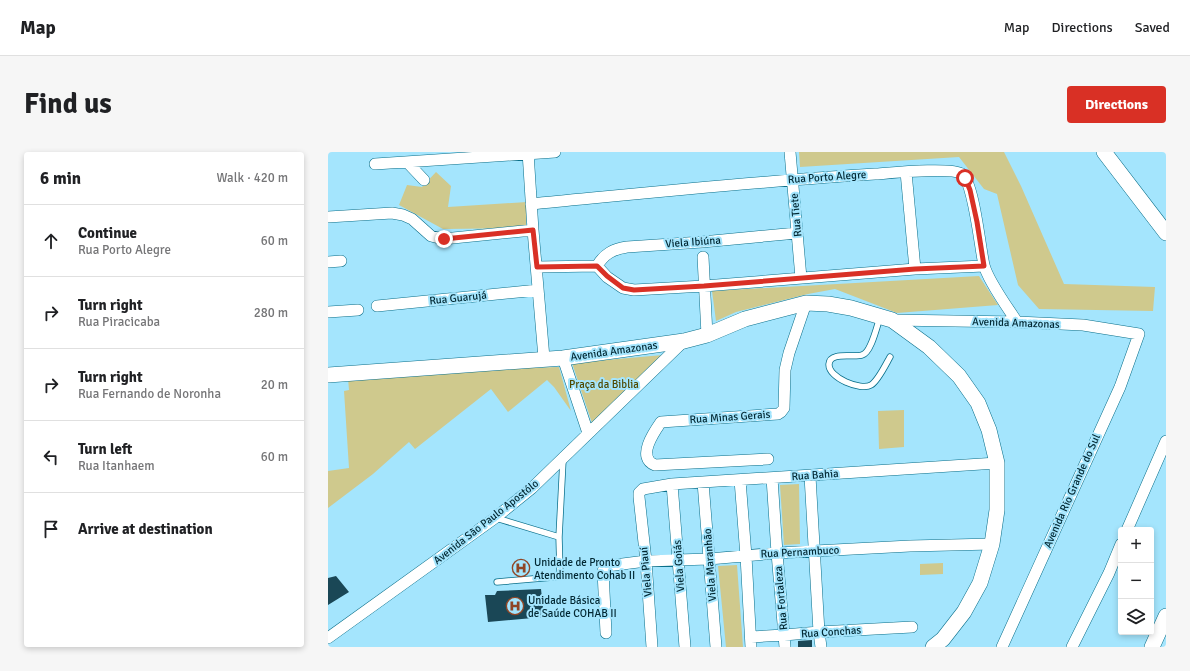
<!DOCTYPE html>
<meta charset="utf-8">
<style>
:root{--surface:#fff;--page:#f6f6f6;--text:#202124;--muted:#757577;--line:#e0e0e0;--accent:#d93025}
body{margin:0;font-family:Signika,sans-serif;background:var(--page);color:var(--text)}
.controls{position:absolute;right:12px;bottom:12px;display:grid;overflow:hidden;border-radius:4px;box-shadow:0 2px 6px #0003}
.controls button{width:36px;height:36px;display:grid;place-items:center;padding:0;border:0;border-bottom:1px solid var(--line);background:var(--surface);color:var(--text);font:20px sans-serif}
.stop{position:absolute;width:12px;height:12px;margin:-9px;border:3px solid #d93025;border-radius:50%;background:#fff}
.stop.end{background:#d93025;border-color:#fff;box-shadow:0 1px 4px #0008}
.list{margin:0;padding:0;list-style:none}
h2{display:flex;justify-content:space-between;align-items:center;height:52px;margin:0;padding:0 16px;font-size:17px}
h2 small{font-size:13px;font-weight:400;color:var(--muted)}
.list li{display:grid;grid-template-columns:26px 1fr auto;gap:12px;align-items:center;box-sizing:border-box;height:72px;padding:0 16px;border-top:1px solid var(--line)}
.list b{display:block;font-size:15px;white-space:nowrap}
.list p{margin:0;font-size:13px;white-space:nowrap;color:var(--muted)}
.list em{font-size:13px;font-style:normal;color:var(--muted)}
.icon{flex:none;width:22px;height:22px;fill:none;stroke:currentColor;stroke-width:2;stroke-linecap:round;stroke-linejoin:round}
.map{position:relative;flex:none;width:838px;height:495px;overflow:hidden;border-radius:4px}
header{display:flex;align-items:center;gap:24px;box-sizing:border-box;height:56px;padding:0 20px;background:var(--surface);border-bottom:1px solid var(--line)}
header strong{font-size:19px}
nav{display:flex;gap:22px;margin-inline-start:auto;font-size:14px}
.intro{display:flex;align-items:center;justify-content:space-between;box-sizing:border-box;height:96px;padding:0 24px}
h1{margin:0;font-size:28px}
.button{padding:10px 18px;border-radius:4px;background:var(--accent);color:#fff;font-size:14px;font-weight:700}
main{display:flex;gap:24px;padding:0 24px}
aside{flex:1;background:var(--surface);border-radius:4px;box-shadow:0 2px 6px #0003}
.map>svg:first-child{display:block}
.green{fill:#cfc98d}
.building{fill:#1a4756}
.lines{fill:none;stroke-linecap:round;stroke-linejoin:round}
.lane-casing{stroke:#096f8a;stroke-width:7}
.street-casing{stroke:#096f8a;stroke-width:12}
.secondary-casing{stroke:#096f8a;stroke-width:16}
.lane{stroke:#fff;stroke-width:5.5}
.street{stroke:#fff;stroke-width:11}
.secondary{stroke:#fff;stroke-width:15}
.route{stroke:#d93025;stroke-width:5}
.labels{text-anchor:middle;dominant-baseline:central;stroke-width:4;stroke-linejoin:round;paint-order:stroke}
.street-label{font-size:11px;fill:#022833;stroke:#a4e5fd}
.park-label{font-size:11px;fill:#504901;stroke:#a4e5fd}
.poi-label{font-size:11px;fill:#022833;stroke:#a4e5fd;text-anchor:start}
</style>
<header>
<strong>Map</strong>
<nav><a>Map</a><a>Directions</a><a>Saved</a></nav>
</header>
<div class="intro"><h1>Find us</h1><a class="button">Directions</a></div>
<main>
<aside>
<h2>6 min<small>Walk · 420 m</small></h2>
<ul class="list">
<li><svg class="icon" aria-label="ahead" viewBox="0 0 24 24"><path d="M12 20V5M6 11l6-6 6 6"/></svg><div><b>Continue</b><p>Rua Porto Alegre</p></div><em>60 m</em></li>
<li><svg class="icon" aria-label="right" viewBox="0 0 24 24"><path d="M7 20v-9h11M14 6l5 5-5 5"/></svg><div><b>Turn right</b><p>Rua Piracicaba</p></div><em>280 m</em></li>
<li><svg class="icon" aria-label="right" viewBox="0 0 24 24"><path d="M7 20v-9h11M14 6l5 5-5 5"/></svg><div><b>Turn right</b><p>Rua Fernando de Noronha</p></div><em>20 m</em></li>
<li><svg class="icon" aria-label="left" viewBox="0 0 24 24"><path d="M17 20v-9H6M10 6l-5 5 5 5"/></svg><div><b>Turn left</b><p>Rua Itanhaem</p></div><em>60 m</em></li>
<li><svg class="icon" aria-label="arrive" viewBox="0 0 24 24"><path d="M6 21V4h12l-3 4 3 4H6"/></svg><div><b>Arrive at destination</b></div></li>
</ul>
</aside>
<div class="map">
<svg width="838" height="495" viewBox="0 0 838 495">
<rect width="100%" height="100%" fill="#a4e5fd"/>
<path class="green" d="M471,0H676L693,34L736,132L827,135L825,159L711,157L690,133L669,42L656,37L631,5L472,15Z
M108,20L123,34L120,55L199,50L198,76L115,77L71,53L79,33L94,35Z
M651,124L670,153L569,161L507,137L480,142L408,160L388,169L384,139Z
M335,203L264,271L244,211Z
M231,215L243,259L226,235L219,228L180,260L163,237L87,297L81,290L45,322L0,356V319L21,316L16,239L21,238L20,226L160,217Z
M576,258V295L551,297L550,259Z
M471,332L472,392L456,393L452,333Z
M615,411V422L592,423V412Z
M409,413L415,495H398L390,414Z"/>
<path class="building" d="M8,424L21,440L0,453V426Z
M213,437L216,465L160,470L157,443H167L169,439Z
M484,488V495H470V489Z"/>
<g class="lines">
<defs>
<path id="lane" d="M552,165C549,174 543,201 534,203C526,206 502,199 501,212C500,226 533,239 543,233C550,229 558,212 562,205
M168,366L231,385
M169,430L227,425L232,421L231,385L235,308"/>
<path id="street" d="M200,0L205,78L216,206
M462,0L473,126
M79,10L96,28
M47,12L227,0
M578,20L587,117
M203,52C318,41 432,29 547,22C562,21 624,15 634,22C646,31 652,96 656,113C660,129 680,156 689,170
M0,65L64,61L75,63L84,67L103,84L115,87L205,78
M375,105L379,183
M0,110L13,109
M269,114C276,102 285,97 299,95L374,90L469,81
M209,115L269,114L279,125L295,136L306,138L376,134L587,117L656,114
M49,154L210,138
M0,160L30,158
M564,168L689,170L755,173L811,182L792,235L674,495
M235,206L260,281
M440,307L327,313C308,306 326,280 333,270L450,262L453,260L456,256L457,218L461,201L478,151
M482,324L491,480L493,495
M444,326L449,401L457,495
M412,328L418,404L423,495
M375,330L388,495
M344,332L357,495
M799,378L838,289
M278,481L275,419L279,414L318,409L381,407L449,401L582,394L664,392
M423,485L456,483L491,480L584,475
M0,486L167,366L204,336L356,189
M324,495L318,409L311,345V341L315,337L344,332L669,311
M744,495L781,421L793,392"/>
<path id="secondary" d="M776,0L838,81
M0,223L235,206L356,189L379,183L417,167L478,151L500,152L523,156L564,168L601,195L631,224L650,251L661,278L669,311V358L664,392L652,431L636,460L615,487L605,495
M824,495L838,464"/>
</defs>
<use href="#lane" class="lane-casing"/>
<use href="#street" class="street-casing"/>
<use href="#secondary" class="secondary-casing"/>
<use href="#lane" class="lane"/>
<use href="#street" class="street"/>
<use href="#secondary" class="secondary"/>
</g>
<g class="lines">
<path class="route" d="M116,87L205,78L209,115L269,114L279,124L295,136L306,138L376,134L587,117L656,114L649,70L642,38L637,26"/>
</g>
<defs>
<symbol id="hospital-ring" viewBox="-11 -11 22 22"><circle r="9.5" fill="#a4e5fd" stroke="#8f4626" stroke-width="1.5"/><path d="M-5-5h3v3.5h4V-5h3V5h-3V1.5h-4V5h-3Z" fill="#8f4626"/></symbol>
</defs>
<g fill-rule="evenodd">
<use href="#hospital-ring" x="183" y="406" width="20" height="20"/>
<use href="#hospital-ring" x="177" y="444" width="20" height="20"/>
</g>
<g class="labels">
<g class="street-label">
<text transform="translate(499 25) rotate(-4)">Rua Porto Alegre</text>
<text transform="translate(468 63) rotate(-95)">Rua Tiete</text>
<text transform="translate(365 90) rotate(-4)">Viela Ibiúna</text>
<text transform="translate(130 146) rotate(-6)">Rua Guarujá</text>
<text transform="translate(688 171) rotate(2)">Avenida Amazonas</text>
<text transform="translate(286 199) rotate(-8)">Avenida Amazonas</text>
<text transform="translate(402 265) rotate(-4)">Rua Minas Gerais</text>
<text transform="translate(487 323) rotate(-4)">Rua Bahia</text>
<text transform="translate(744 339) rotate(-66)">Avenida Rio Grande do Sul</text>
<text transform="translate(158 370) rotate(-38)">Avenida São Paulo Apostólo</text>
<text transform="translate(472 400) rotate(-3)">Rua Pernambuco</text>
<text transform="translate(382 413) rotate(-94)">Viela Maranhão</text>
<text transform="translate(351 414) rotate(-94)">Viela Goiás</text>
<text transform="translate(318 420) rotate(-95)">Viela Piauí</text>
<text transform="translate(453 446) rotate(-95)">Rua Fortaleza</text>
<text transform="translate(503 480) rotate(-4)">Rua Conchas</text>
</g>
<g class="park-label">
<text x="276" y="232">Praça da Biblia</text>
</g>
<g class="poi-label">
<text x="206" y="410">Unidade de Pronto<tspan x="206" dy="13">Atendimento Cohab II</tspan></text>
<text x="200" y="448">Unidade Básica<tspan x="200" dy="13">de Saúde COHAB II</tspan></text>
</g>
</g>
</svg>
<div class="controls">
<button>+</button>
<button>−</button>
<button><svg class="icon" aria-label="layers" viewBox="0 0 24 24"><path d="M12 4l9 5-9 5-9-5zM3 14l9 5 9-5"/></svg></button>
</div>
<div class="stop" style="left:637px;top:26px"></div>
<div class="stop end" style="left:116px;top:87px"></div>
</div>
</main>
